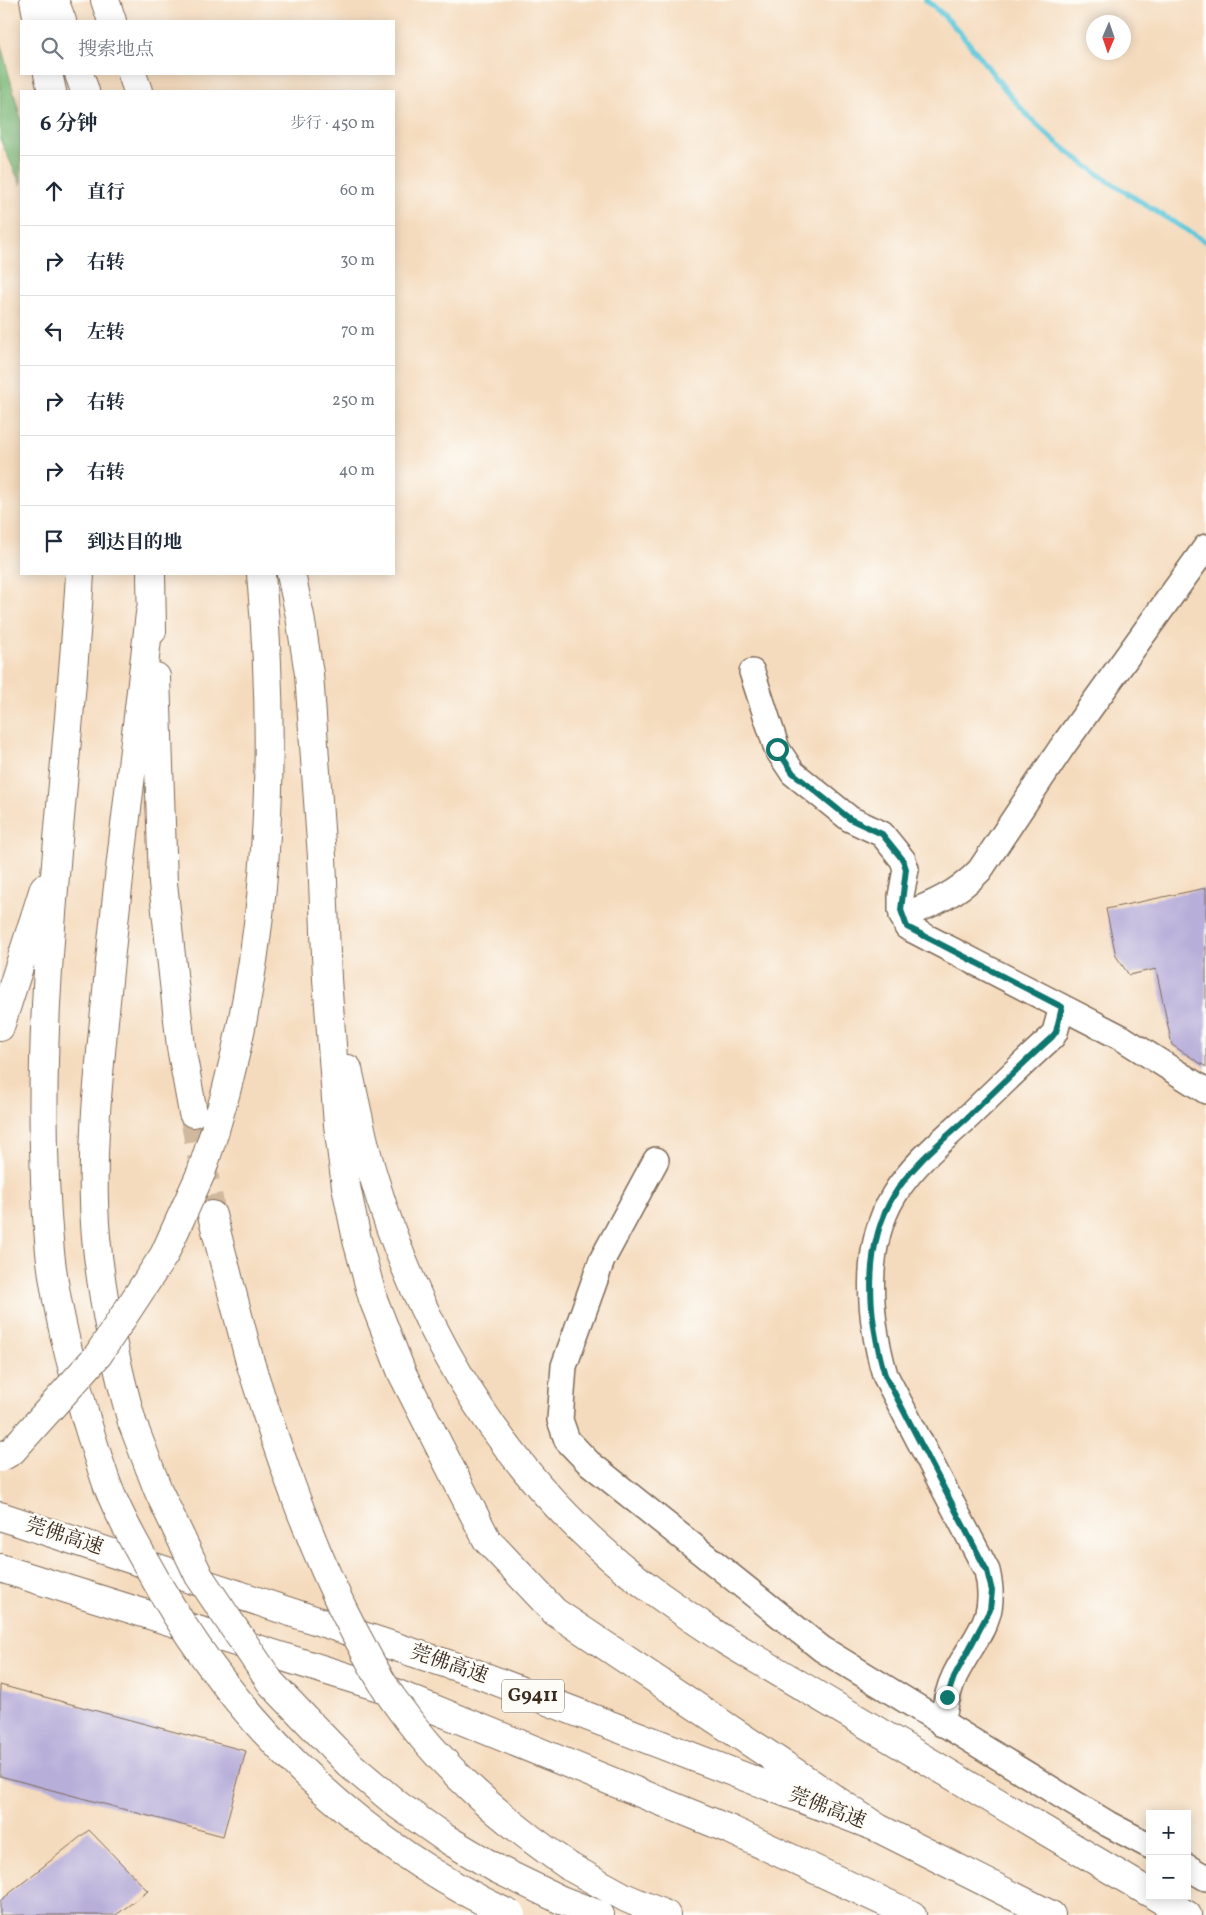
<!DOCTYPE html>
<html lang="zh">
<meta charset="utf-8">
<style>
:root{--surface:#fff;--page:#f2f2f3;--text:#1f2937;--muted:#747a83;--line:#e0e1e3}
body{margin:0;font-family:Vollkorn,"Noto Serif SC",serif;background:var(--page);color:var(--text)}
.controls{position:absolute;right:15px;bottom:15px;display:grid;overflow:hidden;border-radius:0px;box-shadow:0 2px 12px #0003}
.controls button{width:45px;height:45px;display:grid;place-items:center;padding:0;border:0;border-bottom:1px solid var(--line);background:var(--surface);color:var(--text);font:25px sans-serif}
.compass{position:absolute;left:1086px;top:15px;width:45px;height:45px;border-radius:50%;background:var(--surface);box-shadow:0 2px 12px #0003;rotate:182deg}
.stop{position:absolute;width:15px;height:15px;margin:-11px;border:4px solid #0f766e;border-radius:50%;background:#fff}
.stop.end{background:#0f766e;border-color:#fff;box-shadow:0 1px 5px #0008}
.list{margin:0;padding:0;list-style:none}
h2{display:flex;justify-content:space-between;align-items:center;height:65px;margin:0;padding:0 20px;font-size:21px}
h2 small{font-size:16px;font-weight:400;color:var(--muted)}
.list li{display:grid;grid-template-columns:32px 1fr auto;gap:15px;align-items:center;box-sizing:border-box;height:70px;padding:0 20px;border-top:1px solid var(--line)}
.list b{display:block;font-size:19px;white-space:nowrap}
.list em{font-size:16px;font-style:normal;color:var(--muted)}
.icon{flex:none;width:28px;height:28px;fill:none;stroke:currentColor;stroke-width:2;stroke-linecap:round;stroke-linejoin:round}
.map{position:relative;flex:none;width:1206px;height:1915px;overflow:hidden}
.search{position:absolute;background:var(--surface);box-shadow:0 2px 12px #0003;left:20px;top:20px;width:375px;height:55px;display:flex;align-items:center;gap:12px;box-sizing:border-box;padding:0 18px;border-radius:0px;color:var(--muted);font-size:19px}
.panel{position:absolute;background:var(--surface);box-shadow:0 2px 12px #0003;left:20px;top:90px;width:375px;height:485px;border-radius:0px}
.map>svg:first-child{display:block}
.forest{fill:#7bb878;stroke:#5b714b}
.lines{fill:none;stroke-linecap:round;stroke-linejoin:round}
.stream{stroke:#5fc8db;stroke-width:5.5}
.building{fill:#b7aed9}
.highway-tunnel{stroke:#d0b89e;stroke-width:28;stroke-dasharray:28 14;stroke-linecap:butt}
.minor-casing{stroke:#7c6856;stroke-width:28}
.highway-casing{stroke:#7c6856;stroke-width:30}
.minor{stroke:#fff;stroke-width:25}
.highway{stroke:#fff;stroke-width:28}
.highway-bridge-casing{stroke:#7c6856;stroke-width:30;stroke-linecap:butt}
.highway-bridge{stroke:#fff;stroke-width:28}
.route{stroke:#0f766e;stroke-width:6}
.labels{text-anchor:middle;dominant-baseline:central;stroke-width:5;stroke-linejoin:round;paint-order:stroke}
.shield{fill:#fdfcf7;stroke:#75695f;stroke-width:1}
.shield-label{font-size:19px;font-weight:bold;fill:#3b2a1e}
.street-label{font-size:20px;fill:#3b2a1e;stroke:#fdfcf7}
</style>
<div class="map">
<svg width="1206" height="1915" viewBox="0 0 1206 1915">
<rect width="100%" height="100%" fill="#fdfcf7"/>
<filter id="ink" filterUnits="userSpaceOnUse"><feTurbulence type="fractalNoise" baseFrequency=".02" numOctaves="2"/><feDisplacementMap in="SourceGraphic" scale="10" xChannelSelector="R" yChannelSelector="G"/><feConvolveMatrix kernelMatrix="1 2 1 2 8 2 1 2 1" color-interpolation-filters="sRGB"/></filter>
<filter id="wash" filterUnits="userSpaceOnUse"><feTurbulence type="fractalNoise" baseFrequency=".0096" numOctaves="4" result="noise"/><feDisplacementMap in="SourceGraphic" scale="20" xChannelSelector="R" yChannelSelector="G"/><feGaussianBlur stdDeviation="1.12" result="paint"/><feColorMatrix in="noise" values="0 0 0 0 0 0 0 0 0 0 0 0 0 0 0 0 0 1.4 0 .05"/><feComposite in="paint" operator="in"/></filter>
<g filter="url(#wash)">
<rect width="100%" height="100%" fill="#f5dbbe"/>
<path class="forest" d="M0,42L21,119V185L0,139Z"/>
<g class="lines">
<path class="stream" d="M926,0C971,35 996,86 1037,125C1085,171 1150,207 1206,242"/>
</g>
<g id="blocks">
<path class="building" d="M1206,888V1067L1172,1045L1156,969L1129,975L1116,956L1106,909Z
M0,1685L246,1751L223,1836L0,1776Z
M89,1830L148,1891L116,1915H0V1901Z"/>
</g>
</g>
<g filter="url(#ink)">
<use href="#blocks" fill-opacity="0" stroke="#7c6856" stroke-width="1"/>
<g class="lines">
<path class="highway-tunnel" d="M193,1113L212,1215"/>
<defs>
<path id="minor" d="M752,672L777,749L793,773L850,819L882,834L903,860L906,869L901,896V910L907,927L1122,1038L1206,1091
M902,916C931,905 959,893 980,870L1062,747L1206,547
M656,1160L602,1260L564,1366L560,1420L567,1440L588,1462L822,1649L1108,1824L1150,1846
M942,1724C945,1708 947,1691 955,1675C975,1635 999,1620 987,1571L885,1375C869,1319 862,1248 894,1195C912,1165 944,1139 970,1115C997,1089 1024,1062 1052,1037L1055,1032L1062,1007
M1187,1867L1206,1878"/>
<path id="highway" d="M34,0L38,21
M54,0L62,21
M105,0L112,21
M48,74L52,91
M79,74L85,91
M132,74L138,91
M80,574C67,799 28,1026 50,1252C56,1309 71,1364 86,1419
M151,574L152,631
M291,574L300,616L309,674L322,857L327,979L338,1125L346,1186L357,1240L373,1299L402,1373L487,1540L555,1612L878,1828
M156,677L163,883L181,1047L193,1113
M0,1027L44,888
M348,1069C356,1104 362,1140 373,1175C415,1317 488,1447 599,1547C638,1583 683,1612 726,1641L1150,1893
M201,1173C268,982 279,774 261,574
M212,1215L250,1362
M132,1422C115,1361 102,1300 96,1237C89,1156 99,1072 107,991C119,865 136,739 150,613
M0,1516L475,1673L878,1828L1051,1915
M0,1568L385,1689L731,1830L912,1915
M570,1867L626,1898L666,1915
M1155,1896L1187,1915
M561,1900L600,1915"/>
</defs>
<use href="#minor" class="minor-casing"/>
<use href="#highway" class="highway-casing"/>
<use href="#minor" class="minor"/>
<use href="#highway" class="highway"/>
<defs>
<path id="highway-bridge" d="M250,1362C279,1454 310,1547 355,1633C367,1655 378,1678 393,1699C441,1768 501,1819 570,1867
M86,1419C93,1442 100,1465 108,1487C119,1515 134,1542 149,1568C230,1718 356,1842 511,1915
M132,1422L158,1490L199,1576L271,1683L349,1764L398,1805L445,1838L497,1869L561,1900
M0,1458L12,1451L98,1355L164,1255L201,1173"/>
</defs>
<use href="#highway-bridge" class="highway-bridge-casing"/>
<use href="#highway-bridge" class="highway-bridge"/>
</g>
</g>
<g class="lines" filter="url(#ink)">
<path class="route" d="M777,749L793,773L850,819L882,834L903,860L906,869L901,910L907,927L1062,1007L1056,1032L1052,1037C1023,1063 995,1091 967,1118C942,1141 911,1166 894,1195C862,1248 868,1318 885,1375L987,1571L992,1591L990,1610L954,1677L947,1697"/>
</g>
<g class="labels">
<rect class="shield" x="502" y="1679.5" width="62" height="33" rx="4"/>
<g class="shield-label">
<text x="533" y="1696">G9411</text>
</g>
<g class="street-label">
<text transform="translate(64 1537) rotate(18)">莞佛高速</text>
<text transform="translate(449 1665) rotate(19)">莞佛高速</text>
<text transform="translate(827 1809) rotate(21)">莞佛高速</text>
</g>
</g>
</svg>
<div class="controls">
<button>+</button>
<button>−</button>
</div>
<svg class="compass" viewBox="-18 -18 36 36"><path d="M0-13l5 13h-10z" fill="#e53935"/><path d="M0 13l5-13h-10z" fill="#747a83"/></svg>
<div class="stop" style="left:777px;top:749px"></div>
<div class="stop end" style="left:947px;top:1697px"></div>
<div class="search"><svg class="icon" aria-label="search" viewBox="0 0 24 24"><circle cx="10" cy="10" r="6"/><path d="M15 15l6 6"/></svg>搜索地点</div>
<section class="panel">
<h2>6 分钟<small>步行 · 450 m</small></h2>
<ul class="list">
<li><svg class="icon" aria-label="ahead" viewBox="0 0 24 24"><path d="M12 20V5M6 11l6-6 6 6"/></svg><div><b>直行</b></div><em>60 m</em></li>
<li><svg class="icon" aria-label="right" viewBox="0 0 24 24"><path d="M7 20v-9h11M14 6l5 5-5 5"/></svg><div><b>右转</b></div><em>30 m</em></li>
<li><svg class="icon" aria-label="left" viewBox="0 0 24 24"><path d="M17 20v-9H6M10 6l-5 5 5 5"/></svg><div><b>左转</b></div><em>70 m</em></li>
<li><svg class="icon" aria-label="right" viewBox="0 0 24 24"><path d="M7 20v-9h11M14 6l5 5-5 5"/></svg><div><b>右转</b></div><em>250 m</em></li>
<li><svg class="icon" aria-label="right" viewBox="0 0 24 24"><path d="M7 20v-9h11M14 6l5 5-5 5"/></svg><div><b>右转</b></div><em>40 m</em></li>
<li><svg class="icon" aria-label="arrive" viewBox="0 0 24 24"><path d="M6 21V4h12l-3 4 3 4H6"/></svg><div><b>到达目的地</b></div></li>
</ul>
</section>
</div>
